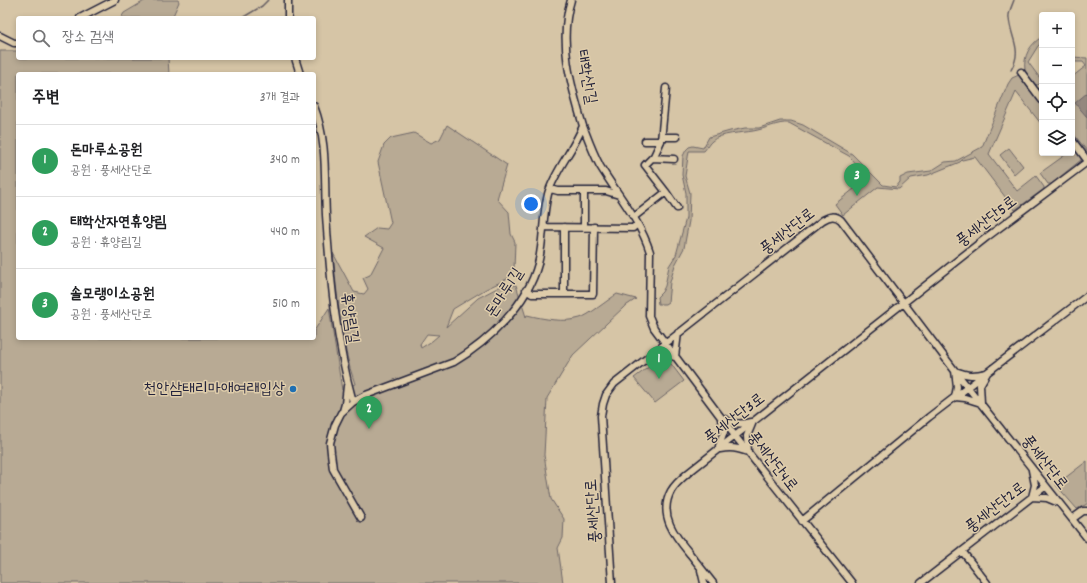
<!DOCTYPE html>
<html lang="ko">
<meta charset="utf-8">
<style>
:root{--surface:#fff;--page:#f2f2f2;--text:#202124;--muted:#757577;--line:#e0e0e0;--accent:#1f6fb2}
body{margin:0;font-family:Dekko,"Poor Story",sans-serif;background:var(--page);color:var(--text)}
.controls{position:absolute;right:12px;top:12px;display:grid;overflow:hidden;border-radius:4px;box-shadow:0 2px 6px #0003}
.controls button{width:36px;height:36px;display:grid;place-items:center;padding:0;border:0;border-bottom:1px solid var(--line);background:var(--surface);color:var(--text);font:20px sans-serif}
.you{position:absolute;left:531px;top:204px;width:14px;height:14px;margin:-10px;border:3px solid #fff;border-radius:50%;background:#1a73e8;box-shadow:0 0 0 6px #1a73e833}
.badge{display:grid;place-items:center;width:26px;height:26px;border-radius:50%;background:var(--accent);color:#fff;font-size:13px;font-weight:700}
.pin{position:absolute;translate:-50% -33px;filter:drop-shadow(0 1px 2px #0008)}
.pin::after{content:'';position:absolute;top:21px;width:14px;height:12px;background:inherit;clip-path:polygon(0 0,100% 0,50% 100%)}
.list{margin:0;padding:0;list-style:none}
h2{display:flex;justify-content:space-between;align-items:center;height:52px;margin:0;padding:0 16px;font-size:17px}
h2 small{font-size:13px;font-weight:400;color:var(--muted)}
.list li{display:grid;grid-template-columns:26px 1fr auto;gap:12px;align-items:center;box-sizing:border-box;height:72px;padding:0 16px;border-top:1px solid var(--line)}
.list b{display:block;font-size:15px;white-space:nowrap}
.list p{margin:0;font-size:13px;white-space:nowrap;color:var(--muted)}
.list em{font-size:13px;font-style:normal;color:var(--muted)}
.icon{flex:none;width:22px;height:22px;fill:none;stroke:currentColor;stroke-width:2;stroke-linecap:round;stroke-linejoin:round}
.map{position:relative;flex:none;width:1087px;height:583px;overflow:hidden}
.search{position:absolute;background:var(--surface);box-shadow:0 2px 6px #0003;left:16px;top:16px;width:300px;height:44px;display:flex;align-items:center;gap:10px;box-sizing:border-box;padding:0 14px;border-radius:4px;color:var(--muted);font-size:15px}
.panel{position:absolute;background:var(--surface);box-shadow:0 2px 6px #0003;left:16px;top:72px;width:300px;height:268px;border-radius:4px}
.map>svg:first-child{display:block}
.green{fill:#b8aa94;stroke:#6d6668;fill-rule:evenodd}
.water{fill:#94887f;stroke:#665f64}
.lines{fill:none;stroke-linecap:round;stroke-linejoin:round}
.stream{stroke:#665f64;stroke-width:1.5}
.minor-casing{stroke:#22223b;stroke-width:9}
.minor{stroke:#deccaa;stroke-width:6}
.poi-dot{fill:#1f6fb2;stroke:#deccaa;stroke-width:1.5}
.labels{text-anchor:middle;dominant-baseline:central;stroke-width:3;stroke-linejoin:round;paint-order:stroke}
.street-label{font-size:16px;fill:#22223b;stroke:#deccaa}
.poi-label{font-size:16px;fill:#22223b;stroke:#deccaa;text-anchor:end}
</style>
<div class="map">
<svg width="1087" height="583" viewBox="0 0 1087 583">
<rect width="100%" height="100%" fill="#d6c5a6"/>
<filter id="ink" filterUnits="userSpaceOnUse"><feTurbulence type="fractalNoise" baseFrequency=".025" numOctaves="2"/><feDisplacementMap in="SourceGraphic" scale="8" xChannelSelector="R" yChannelSelector="G"/><feConvolveMatrix kernelMatrix="1 2 1 2 8 2 1 2 1" color-interpolation-filters="sRGB"/></filter>
<g filter="url(#ink)">
<path class="green" d="M146,0H178L179,2L172,18H121L124,13Z
M1042,37V42L1038,46L1028,62L1042,81L1038,85L1034,84C1031,80 1026,74 1025,70C1023,56 1030,44 1042,37Z
M0,51H18V58H168L169,74H18V338H314V331L329,308L342,390L355,384C341,344 337,295 333,253L354,292L364,294L368,289L363,278L370,275L384,248L364,237L377,228L387,229L391,223L378,162L384,145L391,138L414,133L431,143L440,139L447,125L507,165L497,199L509,212L511,234L515,242L514,269L509,278L486,289L453,309L446,327L478,298L501,286L516,285L526,317L527,315C544,319 564,323 580,318C588,316 609,299 617,294L636,299L624,307L573,355L547,398L544,455L551,499L564,519L563,538L558,548L563,583H0ZM427,334L439,335L432,341L421,348L420,344Z
M1072,57L1087,58V151L1072,132V77L1086,66L1083,62H1076L1072,61Z
M1019,75L1042,104V125L1016,92L989,154L1017,191L1036,176L1044,187V189L1015,210L975,157L962,160L960,162L928,175L911,178L899,189L878,187L843,215L835,204L869,177L849,156L789,123C777,122 766,129 753,131C742,133 720,133 712,141C709,143 707,148 704,151H689L685,176L690,193L689,221L684,248L675,265L670,282L668,302L665,304H658L657,297L662,292L665,286L669,266L676,255L686,218V193L682,175L683,156L686,150L689,147L693,146L703,148L709,137L730,131L745,128H759L780,121H791L803,125L852,154L883,185L896,187L900,182V178L908,174L931,171L945,162L956,161L982,147L1008,84L1012,78Z
M1072,144L1082,156L1081,160L1051,184H1048L1040,173L1065,155L1063,153H1072Z
M1009,148L1023,166L1014,174L1000,155Z
M662,357L668,360L684,381L655,403L634,378Z
M1087,461V504L1077,509L1056,485Z"/>
<path class="water" d="M1087,93V117L1075,103Z"/>
<g class="lines">
<path class="stream" d="M242,18L262,6L268,0
M1011,70C1023,49 1011,40 1009,18C1008,13 1012,6 1014,0"/>
<defs>
<path id="minor" d="M80,18L115,0
M288,18V0
M0,36L14,43H18
M295,58L300,74
M1021,72L1042,100
M314,106C328,143 324,177 326,215C330,278 336,341 353,402L341,413L335,425L330,443L331,453L333,469L361,518
M583,126C588,139 593,153 600,166C617,194 640,220 650,252L649,316L654,328L735,436L852,583
M662,137H677
M1072,140L1087,160
M645,141H661
M652,158L674,159
M551,189L558,191H606L619,195
M584,191V227
M666,192L677,208
M634,217L666,192L645,165L654,156L661,141L666,88
M544,227L633,228L637,224
M564,227V294
M526,290L532,294H593L594,227
M652,353H661L675,357L678,333
M955,371C969,376 973,376 987,373L980,385L981,403L965,398L955,397L957,387Z
M353,402L366,395L454,362C489,341 527,305 538,264C544,241 542,217 548,194C554,172 574,149 583,126C571,86 558,41 571,0
M343,411L345,404L347,386
M722,418C734,424 738,425 751,422
M719,446L724,432L721,419
M720,449C731,447 737,448 748,452
M748,452L747,436L752,424
M1032,470L1035,485L1032,497L1047,498L1059,503
M1072,519L1083,511H1087
M802,521L929,417L1087,296
M962,551L987,583
M701,570L704,583
M612,583L601,416L603,404L606,395L614,384L823,220C830,216 835,215 841,220L955,371L1087,538
M713,583C705,573 698,564 690,554C675,536 658,515 671,491C675,484 682,478 688,473L987,237L1087,162
M921,583L1046,486"/>
</defs>
<use href="#minor" class="minor-casing"/>
<use href="#minor" class="minor"/>
</g>
</g>
<circle class="poi-dot" cx="293" cy="389" r="4"/>
<g class="labels">
<g class="street-label">
<text transform="translate(586 77) rotate(80)">태학산1길</text>
<text transform="translate(987 222) rotate(-38)">풍세산단5로</text>
<text transform="translate(788 232) rotate(-38)">풍세산단로</text>
<text transform="translate(505 293) rotate(-57)">돈마루1길</text>
<text transform="translate(349 318) rotate(82)">휴양림길</text>
<text transform="translate(735 419) rotate(-38)">풍세산단3로</text>
<text transform="translate(772 462) rotate(52)">풍세산단4로</text>
<text transform="translate(1044 463) rotate(52)">풍세산단로</text>
<text transform="translate(996 508) rotate(-38)">풍세산단2로</text>
<text transform="translate(594 511) rotate(-94)">풍세산단로</text>
</g>
<g class="poi-label">
<text x="285" y="389">천안삼태리마애여래입상</text>
</g>
</g>
</svg>
<div class="controls">
<button>+</button>
<button>−</button>
<button><svg class="icon" aria-label="locate" viewBox="0 0 24 24"><circle cx="12" cy="12" r="6"/><path d="M12 2v4M12 18v4M2 12h4M18 12h4"/></svg></button>
<button><svg class="icon" aria-label="layers" viewBox="0 0 24 24"><path d="M12 4l9 5-9 5-9-5zM3 14l9 5 9-5"/></svg></button>
</div>
<div class="you"></div>
<div class="pin badge" style="left:659px;top:379px;background:#2e9e5b">1</div>
<div class="pin badge" style="left:369px;top:429px;background:#2e9e5b">2</div>
<div class="pin badge" style="left:857px;top:196px;background:#2e9e5b">3</div>
<div class="search"><svg class="icon" aria-label="search" viewBox="0 0 24 24"><circle cx="10" cy="10" r="6"/><path d="M15 15l6 6"/></svg>장소 검색</div>
<section class="panel">
<h2>주변<small>3개 결과</small></h2>
<ul class="list">
<li><span class="badge" style="background:#2e9e5b">1</span><div><b>돈마루소공원</b><p>공원 · 풍세산단로</p></div><em>340 m</em></li>
<li><span class="badge" style="background:#2e9e5b">2</span><div><b>태학산자연휴양림</b><p>공원 · 휴양림길</p></div><em>440 m</em></li>
<li><span class="badge" style="background:#2e9e5b">3</span><div><b>솔모랭이소공원</b><p>공원 · 풍세산단로</p></div><em>510 m</em></li>
</ul>
</section>
</div>
